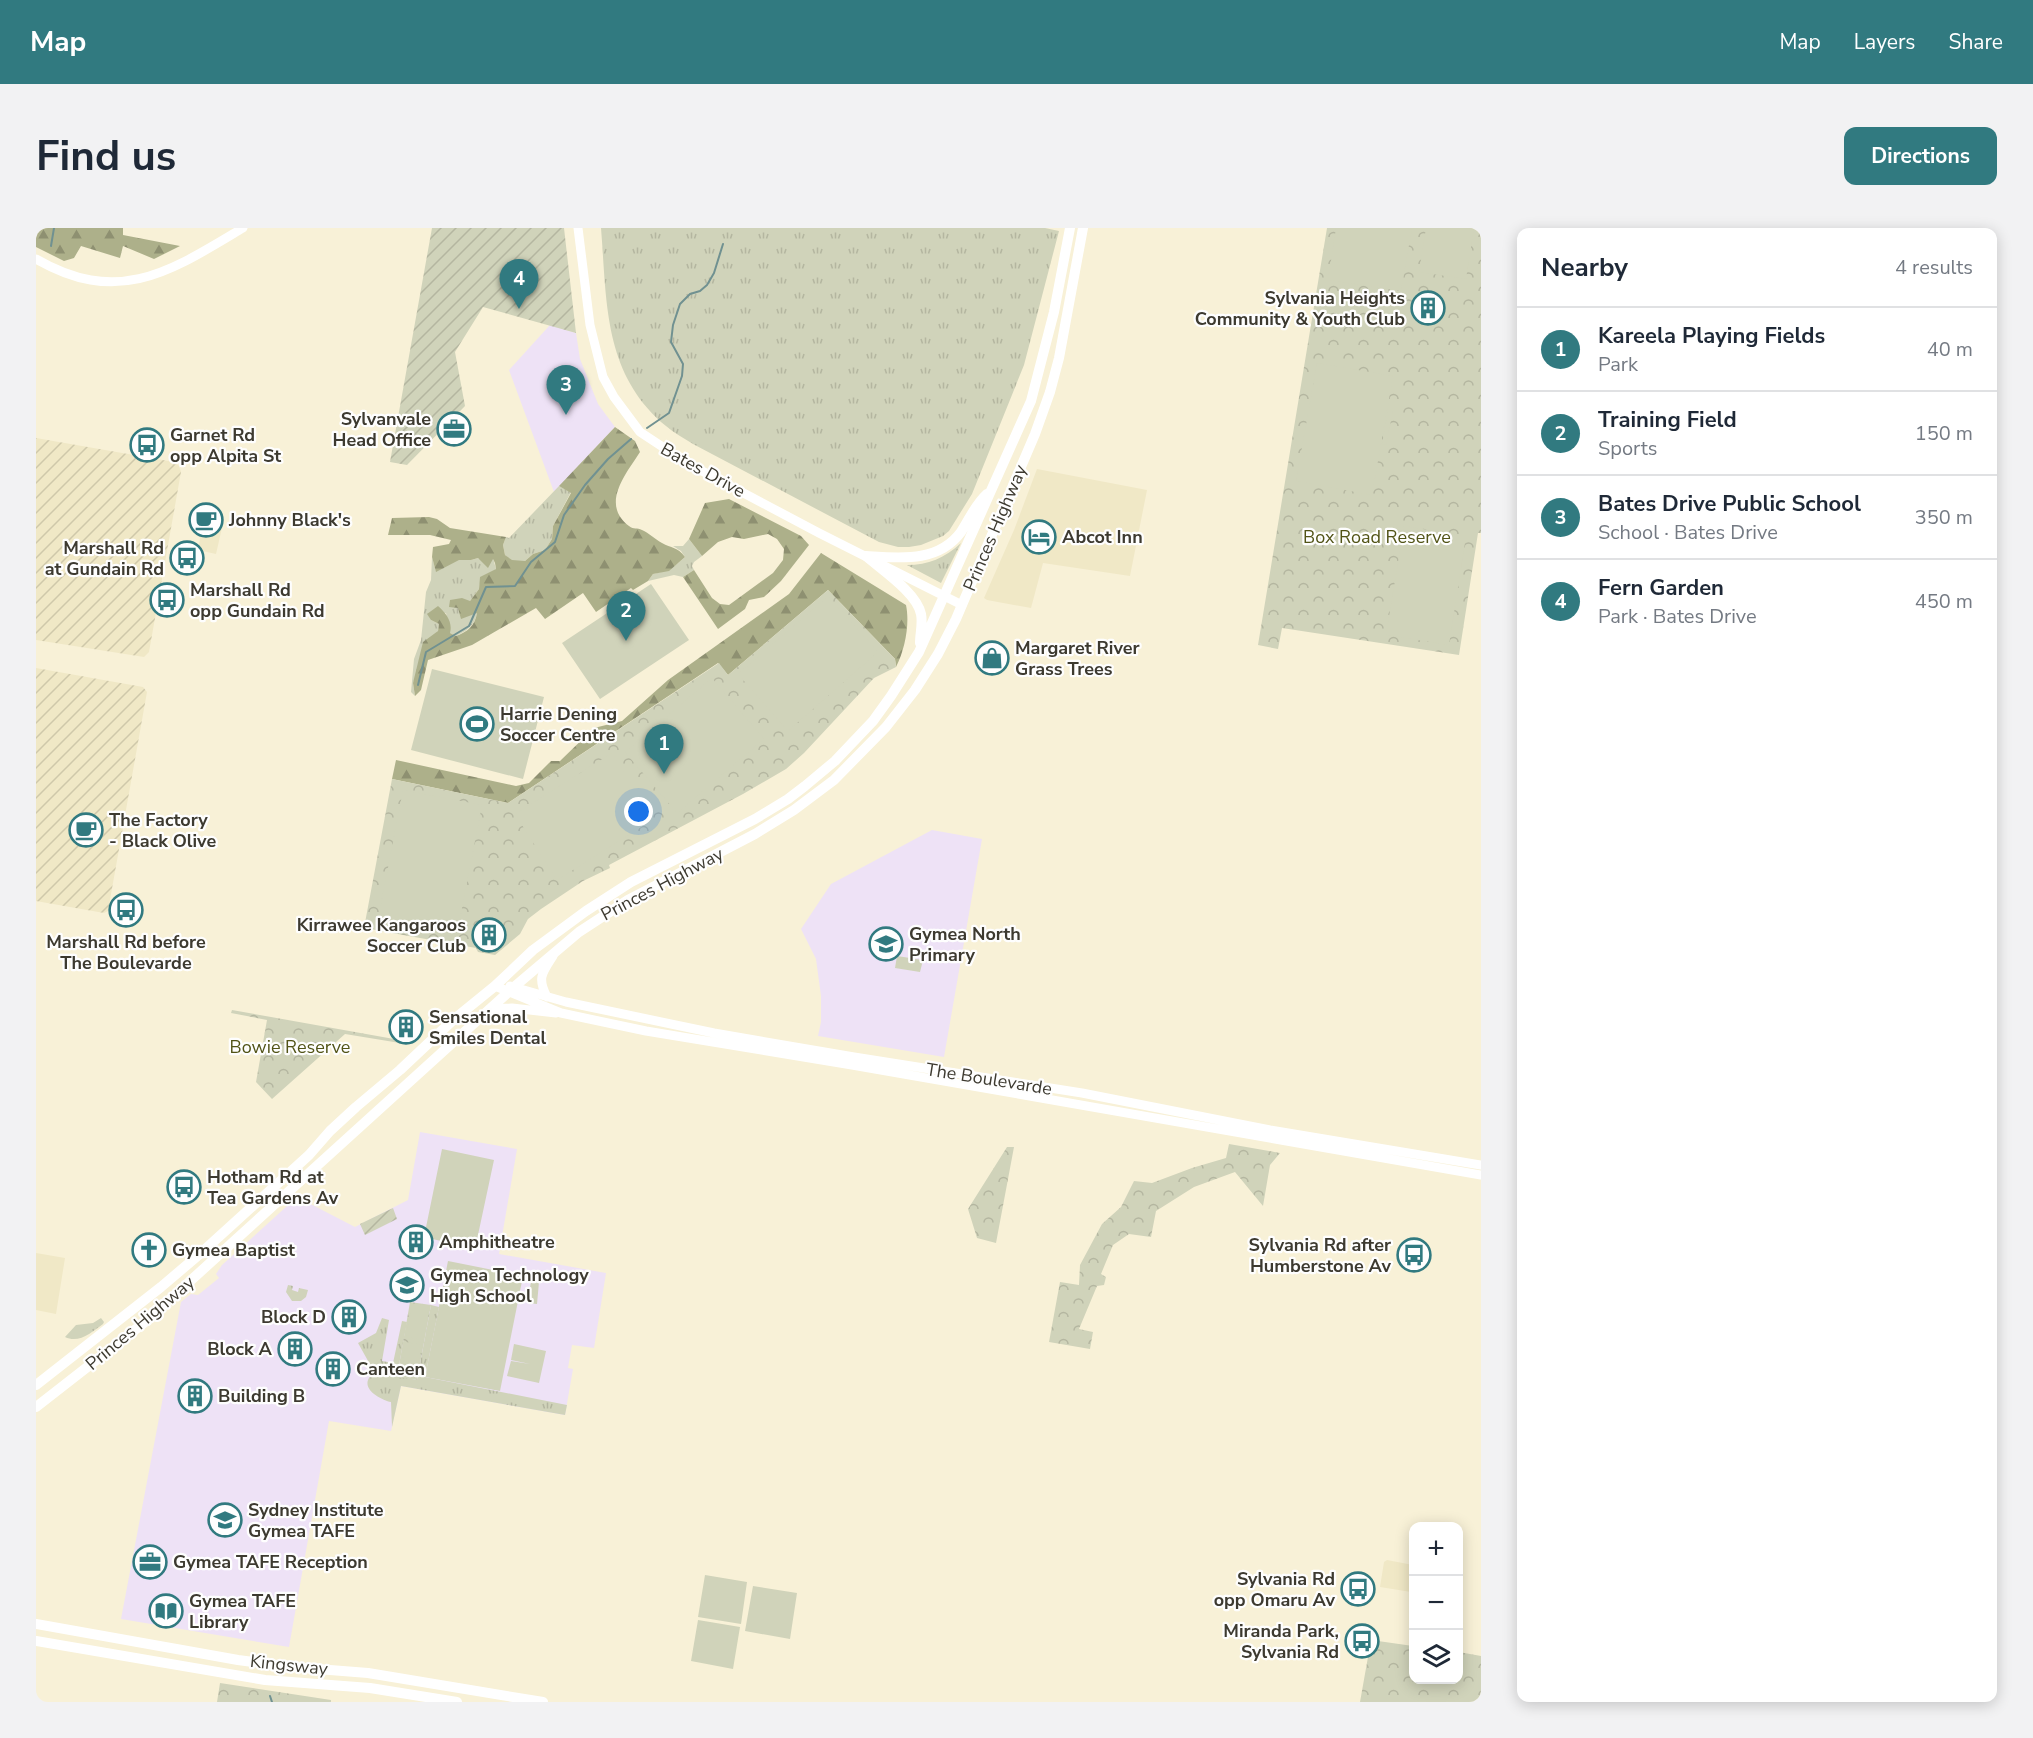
<!DOCTYPE html>
<meta charset="utf-8">
<style>
:root{--surface:#fff;--page:#f2f2f3;--text:#1f2937;--muted:#747a83;--line:#e0e1e3;--accent:#317a80}
body{margin:0;font-family:"Nunito Sans",sans-serif;background:var(--page);color:var(--text)}
.controls{position:absolute;right:18px;bottom:18px;display:grid;overflow:hidden;border-radius:12px;box-shadow:0 3px 15px #0003}
.controls button{width:54px;height:54px;display:grid;place-items:center;padding:0;border:0;border-bottom:2px solid var(--line);background:var(--surface);color:var(--text);font:30px sans-serif}
.you{position:absolute;left:603px;top:584px;width:21px;height:21px;margin:-15px;border:4px solid #fff;border-radius:50%;background:#1a73e8;box-shadow:0 0 0 9px #1a73e833}
.badge{display:grid;place-items:center;width:39px;height:39px;border-radius:50%;background:var(--accent);color:#fff;font-size:20px;font-weight:700}
.pin{position:absolute;translate:-50% -50px;filter:drop-shadow(0 2px 3px #0008)}
.pin::after{content:'';position:absolute;top:32px;width:21px;height:18px;background:inherit;clip-path:polygon(0 0,100% 0,50% 100%)}
.list{margin:0;padding:0;list-style:none}
h2{display:flex;justify-content:space-between;align-items:center;height:78px;margin:0;padding:0 24px;font-size:26px}
h2 small{font-size:20px;font-weight:400;color:var(--muted)}
.list li{display:grid;grid-template-columns:39px 1fr auto;gap:18px;align-items:center;box-sizing:border-box;height:84px;padding:0 24px;border-top:2px solid var(--line)}
.list b{display:block;font-size:22px;white-space:nowrap}
.list p{margin:0;font-size:20px;white-space:nowrap;color:var(--muted)}
.list em{font-size:20px;font-style:normal;color:var(--muted)}
.icon{flex:none;width:33px;height:33px;fill:none;stroke:currentColor;stroke-width:2;stroke-linecap:round;stroke-linejoin:round}
.map{position:relative;flex:none;width:1445px;height:1474px;overflow:hidden;border-radius:12px}
header{display:flex;align-items:center;gap:36px;box-sizing:border-box;height:84px;padding:0 30px;background:var(--accent);color:#fff}
header strong{font-size:28px}
nav{display:flex;gap:33px;margin-inline-start:auto;font-size:21px}
.intro{display:flex;align-items:center;justify-content:space-between;box-sizing:border-box;height:144px;padding:0 36px}
h1{margin:0;font-size:42px}
.button{padding:15px 27px;border-radius:12px;background:var(--accent);color:#fff;font-size:21px;font-weight:700}
main{display:flex;gap:36px;padding:0 36px}
aside{flex:1;background:var(--surface);border-radius:12px;box-shadow:0 3px 15px #0003}
.map>svg:first-child{display:block}
.built{fill:#f0e8c6}
.industrial{fill:url(#industrial-furrows)}
.education{fill:#eee2f6}
.grass{fill:url(#grass-tufts)}
.forest{fill:url(#forest-firs)}
.park{fill:url(#park-crowns)}
.garden{fill:url(#garden-furrows)}
.pitch{fill:#d0d3ba}
.lines{fill:none;stroke-linecap:round;stroke-linejoin:round}
.stream{stroke:#709191;stroke-width:2}
.secondary{stroke:#fff;stroke-width:9}
.primary{stroke:#fff;stroke-width:10}
.trunk{stroke:#fff;stroke-width:10}
.labels{text-anchor:middle;dominant-baseline:central;stroke-width:4.5;stroke-linejoin:round;paint-order:stroke}
.poi-label{font-size:18px;font-weight:bold;fill:#3d3a30;stroke:#fefefe;text-anchor:start}
.street-label{font-size:18px;fill:#3d3a30;stroke:#fefefe}
.park-label{font-size:18px;fill:#515316;stroke:#fefefe}
</style>
<header>
<strong>Map</strong>
<nav><a>Map</a><a>Layers</a><a>Share</a></nav>
</header>
<div class="intro"><h1>Find us</h1><a class="button">Directions</a></div>
<main>
<div class="map">
<svg width="1445" height="1474" viewBox="0 0 1445 1474">
<defs>
<pattern id="industrial-furrows" width="10" height="10" patternUnits="userSpaceOnUse" patternTransform="scale(1.5)"><rect width="10" height="10" fill="#f0e8c6"/><path d="M-1 1l2-2M0 10L10 0M9 11l2-2" fill="none" stroke="#cfc8aa"/></pattern>
<pattern id="grass-tufts" width="24" height="20" patternUnits="userSpaceOnUse" patternTransform="scale(1.5)"><rect width="24" height="20" fill="#d0d3ba"/><path d="M3 7l-1-3M5 7V3M7 7l1-3M15 17l-1-3M17 17v-4M19 17l1-3" fill="none" stroke="#b4b6a0"/></pattern>
<pattern id="forest-firs" width="22" height="20" patternUnits="userSpaceOnUse" patternTransform="scale(1.5)"><rect width="22" height="20" fill="#adb08a"/><path d="M5 1l3.5 6h-7zM16 11l3.5 6h-7z" fill="#8e9071"/></pattern>
<pattern id="park-crowns" width="20" height="18" patternUnits="userSpaceOnUse" patternTransform="scale(1.5)"><rect width="20" height="18" fill="#d0d3ba"/><path d="M2 6a3 3 0 1 1 6 0M12 15a3 3 0 1 1 6 0" fill="none" stroke="#b4b6a0"/></pattern>
<pattern id="garden-furrows" width="10" height="10" patternUnits="userSpaceOnUse" patternTransform="scale(1.5)"><rect width="10" height="10" fill="#d0d3ba"/><path d="M-1 1l2-2M0 10L10 0M9 11l2-2" fill="none" stroke="#b4b6a0"/></pattern>
</defs>
<rect width="100%" height="100%" fill="#f8f1d7"/>
<path class="built" d="M1001,241L1111,262L1094,348L1007,335L995,380L951,372L948,370L978,302Z
M168,288L188,291L180,326L162,322Z
M0,1025L29,1030L20,1086L0,1082Z
M1351,1332L1377,1337L1375,1364L1344,1359L1348,1334Z"/>
<path class="industrial" d="M0,210L138,234L143,238L145,244L113,424L108,429L0,412Z
M0,440L107,459L111,464L72,683L68,685L0,673Z"/>
<path class="education" d="M514,97L540,105L544,131L562,176L579,199L518,264L473,142Z
M896,602L946,611L908,829L782,808L785,794V768L780,731L765,701L795,656Z
M384,904L481,921L463,1026L570,1045L558,1120L536,1117L532,1140L537,1141L529,1187L365,1158L355,1203L293,1193L253,1419L85,1391L145,1074L155,1066L162,1067L183,1050L180,1046L186,1037L261,969L319,999L372,972Z"/>
<path class="grass" d="M565,0H1009L1023,3L988,137L936,266L913,303L907,308L885,317L873,319H862L843,314L657,216C648,210 638,205 630,198C567,146 571,74 565,0Z
M523,258L535,264L517,298L516,311L509,322L497,326L489,333H476L469,327L467,317L470,309L473,310Z
M653,311L666,328L658,334L656,338L658,342L647,349L638,347L612,353L617,346C632,343 638,339 649,329L645,323L637,318H647Z
M925,315L905,355L871,337C892,337 909,330 925,315Z
M396,329L400,343L423,331L435,332L442,330L447,333L457,330L460,341L444,355L443,361L434,373L422,380L424,384L441,385C439,397 431,403 420,408L414,405L410,385L395,392L403,396L402,403L377,455L379,468L375,464L378,431L385,412L390,364L395,352Z
M252,1057L257,1058L256,1062L262,1064L263,1060L272,1062L270,1069L265,1073H256L250,1064Z
M395,1077L403,1079L389,1149L531,1177L529,1187L365,1158L356,1199L355,1174C346,1172 328,1163 332,1152C334,1147 339,1143 342,1140L340,1137L336,1140L322,1115L340,1105L346,1090L353,1092L346,1133L357,1135L366,1093L371,1094L361,1148L381,1152Z
M65,1090L68,1094L67,1096C56,1104 43,1116 29,1109L40,1097L57,1095Z"/>
<path class="forest" d="M0,0H87V7L144,18L118,31L87,18L84,30L45,18L38,30L28,33L0,19Z
M579,199L599,213L604,224C590,246 564,276 593,298C598,302 601,299 606,302C613,305 619,311 626,315C635,320 642,319 649,329L633,343L617,346L612,353L597,362L595,360L560,384L547,365L509,391L500,380L436,417L392,432L385,462L379,468L377,455L387,414L402,403L403,396L395,392L391,386L402,378C410,385 417,394 414,405L420,408C431,404 439,398 441,385L425,391L422,380L413,379L414,372L426,370L434,373L443,361L444,349L460,341L459,335L457,331L452,340L442,330L435,332H423L400,344L396,329L397,319L413,316L415,312L394,307H352L356,290L393,289L401,291L414,300L470,309L467,317L469,327L476,332L489,333L497,326L509,322L516,311L517,298L535,265L523,258Z
M693,271L765,308L773,317L745,353L728,369L713,372L709,381L682,401L647,349L658,342L676,370L684,376L693,377L737,345L747,332L748,321L741,311L732,306L708,311L696,309L682,314L666,328L653,311L669,275Z
M785,325L870,377C874,396 869,421 860,439L859,431L792,362L692,447L682,435L472,575L356,551L360,532L480,558L493,555L515,533H524L558,500L586,493L632,452L753,366Z"/>
<path class="park" d="M1291,0H1445V305H1442L1423,427L1246,400L1242,421L1222,417Z
M792,362L859,431L860,439L838,450L768,525L750,541L707,566L573,637L574,640L547,653L505,681L492,691L484,706L459,727L442,724L440,720L328,700L356,551L472,575L683,435L692,447Z
M196,782L358,811L366,812L364,815L309,806L236,871L220,854L231,792L195,785Z
M1193,916L1244,925L1234,937L1227,978L1199,944L1158,959L1120,983L1115,1009L1093,1006L1077,1017L1065,1046L1070,1049L1068,1057L1061,1058L1043,1101L1057,1104L1054,1121L1013,1114L1024,1054L1043,1057L1044,1037L1066,996L1085,979L1098,953L1116,955L1156,940L1190,930Z
M971,919H978L960,1015L941,1010L932,981Z
M374,1074L395,1077L381,1152L361,1149Z
M1335,1412L1377,1418L1378,1452H1422L1423,1424L1445,1428V1474H1324Z
M184,1455L295,1472V1474H181Z"/>
<path class="garden" d="M396,0H528L540,105L447,79L419,124L429,178L371,237L354,234Z
M357,980L361,991L329,1007L324,996Z"/>
<path class="pitch" d="M1300,0H1376L1365,63L1292,52Z
M1390,0H1438L1430,51L1383,44Z
M1287,69L1317,73L1315,87L1285,82Z
M1281,135L1357,148L1336,267L1260,253Z
M1352,183H1357L1350,217L1346,216Z
M1368,298L1430,308L1413,417L1350,407Z
M615,356L653,412L564,471L526,415Z
M792,368L842,424L752,503L702,446Z
M396,441L508,469L487,551L375,522Z
M676,450L728,511L641,585L589,524Z
M576,525L618,591L521,652L479,586Z
M367,562L446,577L422,701L343,686Z
M861,728L887,732L884,744L859,740Z
M406,921L458,932L439,1021L388,1009Z
M412,1033L487,1048L464,1163L389,1149Z
M495,1053L503,1054L501,1076L492,1075Z
M376,1076L393,1078L387,1112L370,1109Z
M370,1114L386,1117L381,1148L364,1145Z
M478,1116L510,1123L503,1155L471,1148L475,1133L494,1136L475,1132Z
M669,1347L711,1354L705,1396L662,1389Z
M717,1358L761,1365L754,1411L709,1403Z
M662,1392L704,1399L697,1441L655,1433Z"/>
<g class="lines">
<path class="stream" d="M15,18L18,0
M611,200L633,185L646,148L647,136L635,114L637,97L644,76L654,66L664,63L671,57L678,45L687,16
M382,457L390,424L433,398L450,359L479,358L495,334L519,314L528,287L549,257L572,231L595,211
M234,1468L236,1474"/>
<path class="secondary" d="M542,0L554,97L567,149L578,169L604,204L651,235L783,305L926,377
M0,31C83,79 135,43 207,0
M459,758L525,785L610,803L816,837L1445,947
M474,758L530,774L678,805L818,829L1046,865L1234,902L1445,937
M511,769C501,750 506,745 517,728
M454,781L476,780L520,785"/>
<path class="primary" d="M0,1396L202,1432L256,1439L332,1445L507,1474
M0,1413L229,1452L334,1460L421,1474"/>
<path class="trunk" d="M830,328C864,330 902,335 925,304C934,290 939,277 951,266
M830,328C846,342 881,365 885,386C887,396 884,405 884,415
M0,1157L125,1059L165,1025L273,927L294,903L320,879L364,842L416,793L459,758L497,722L550,683L595,654L719,591L752,571L769,558L799,533L837,493L855,468L883,424L995,173L1018,84L1034,0
M0,1179L109,1094L478,759L543,704L592,672L719,606L758,582L798,552L850,499L879,462L902,426L920,391L999,206L1014,164L1023,130L1047,0"/>
</g>
<defs>
<symbol id="building-ring" viewBox="-11 -11 22 22"><circle r="9.5" fill="#fefefe" stroke="#317a80" stroke-width="1.5"/><path d="M-4-6H4V6H1V3H-1V6H-4ZM-2.5-4.3h1.7v1.8h-1.7ZM.8-4.3h1.7v1.8H.8ZM-2.5-1h1.7V.8h-1.7ZM.8-1h1.7V.8H.8Z" fill="#317a80"/></symbol>
<symbol id="office-ring" viewBox="-11 -11 22 22"><circle r="9.5" fill="#fefefe" stroke="#317a80" stroke-width="1.5"/><path d="M-6-3h4V-5.5h4V-3h4V5H-6ZM-1-4.5V-3h2v-1.5ZM-6 0V1H6V0Z" fill="#317a80"/></symbol>
<symbol id="bus-ring" viewBox="-11 -11 22 22"><circle r="9.5" fill="#fefefe" stroke="#317a80" stroke-width="1.5"/><path d="M-5-6H5V4H4V6H2V4H-2V6H-4V4H-5ZM-3.5-4V0h7V-4ZM-3.5 1.2v1.5H-2V1.2ZM2 1.2v1.5H3.5V1.2Z" fill="#317a80"/></symbol>
<symbol id="cafe-ring" viewBox="-11 -11 22 22"><circle r="9.5" fill="#fefefe" stroke="#317a80" stroke-width="1.5"/><path d="M-5.5-4.5H6V0H3Q3 3.5 0 3.5H-2.5Q-5.5 3.5-5.5 0ZM3-3.2v2h1.7v-2ZM-6 4.5H4V6H-6Z" fill="#317a80"/></symbol>
<symbol id="hotel-ring" viewBox="-11 -11 22 22"><circle r="9.5" fill="#fefefe" stroke="#317a80" stroke-width="1.5"/><path d="M-6-4.5h1.5V1H6V5H4.5V3h-9V5H-6ZM-4 0a1.8 1.8 0 1 1 3.6 0ZM.5 0V-2.5h3Q6-2.5 6 0Z" fill="#317a80"/></symbol>
<symbol id="shop-ring" viewBox="-11 -11 22 22"><circle r="9.5" fill="#fefefe" stroke="#317a80" stroke-width="1.5"/><path d="M-5-2.5h2.3a2.7 3.5 0 0 1 5.4 0H5L5.5 6h-11ZM-1.5-2.5h3a1.5 2.3 0 0 0-3 0Z" fill="#317a80"/></symbol>
<symbol id="stadium-ring" viewBox="-11 -11 22 22"><circle r="9.5" fill="#fefefe" stroke="#317a80" stroke-width="1.5"/><path d="M0-5a6.5 5 0 1 0 0 10a6.5 5 0 1 0 0-10ZM-3.5-1.8h7v3.6h-7Z" fill="#317a80"/></symbol>
<symbol id="school-ring" viewBox="-11 -11 22 22"><circle r="9.5" fill="#fefefe" stroke="#317a80" stroke-width="1.5"/><path d="M0-5L7-2L0 1L-7-2ZM-4 1L0 2.5L4 1V4Q0 6-4 4Z" fill="#317a80"/></symbol>
<symbol id="church-ring" viewBox="-11 -11 22 22"><circle r="9.5" fill="#fefefe" stroke="#317a80" stroke-width="1.5"/><path d="M-1.2-6h2.4v3.5h3.3v2.4h-3.3V6h-2.4V-.1h-3.3v-2.4h3.3Z" fill="#317a80"/></symbol>
<symbol id="university-ring" viewBox="-11 -11 22 22"><circle r="9.5" fill="#fefefe" stroke="#317a80" stroke-width="1.5"/><path d="M0-5L7-2L0 1L-7-2ZM-4 1L0 2.5L4 1V4Q0 6-4 4Z" fill="#317a80"/></symbol>
<symbol id="library-ring" viewBox="-11 -11 22 22"><circle r="9.5" fill="#fefefe" stroke="#317a80" stroke-width="1.5"/><path d="M-6-4Q-3-5.5-.7-3.5V5Q-3 3-6 4ZM6-4Q3-5.5 .7-3.5V5Q3 3 6 4Z" fill="#317a80"/></symbol>
</defs>
<g fill-rule="evenodd">
<use href="#building-ring" x="1373" y="61" width="38" height="38"/>
<use href="#office-ring" x="399" y="182" width="38" height="38"/>
<use href="#bus-ring" x="92" y="198" width="38" height="38"/>
<use href="#cafe-ring" x="151" y="273" width="38" height="38"/>
<use href="#hotel-ring" x="984" y="290" width="38" height="38"/>
<use href="#bus-ring" x="132" y="311" width="38" height="38"/>
<use href="#bus-ring" x="112" y="353" width="38" height="38"/>
<use href="#shop-ring" x="937" y="411" width="38" height="38"/>
<use href="#stadium-ring" x="422" y="477" width="38" height="38"/>
<use href="#cafe-ring" x="31" y="583" width="38" height="38"/>
<use href="#bus-ring" x="71" y="663" width="38" height="38"/>
<use href="#building-ring" x="434" y="688" width="38" height="38"/>
<use href="#school-ring" x="831" y="697" width="38" height="38"/>
<use href="#building-ring" x="351" y="780" width="38" height="38"/>
<use href="#bus-ring" x="129" y="940" width="38" height="38"/>
<use href="#building-ring" x="361" y="995" width="38" height="38"/>
<use href="#church-ring" x="94" y="1003" width="38" height="38"/>
<use href="#bus-ring" x="1359" y="1008" width="38" height="38"/>
<use href="#school-ring" x="352" y="1038" width="38" height="38"/>
<use href="#building-ring" x="294" y="1070" width="38" height="38"/>
<use href="#building-ring" x="240" y="1102" width="38" height="38"/>
<use href="#building-ring" x="278" y="1122" width="38" height="38"/>
<use href="#building-ring" x="140" y="1149" width="38" height="38"/>
<use href="#university-ring" x="170" y="1273" width="38" height="38"/>
<use href="#office-ring" x="95" y="1315" width="38" height="38"/>
<use href="#bus-ring" x="1303" y="1342" width="38" height="38"/>
<use href="#library-ring" x="111" y="1364" width="38" height="38"/>
<use href="#bus-ring" x="1307" y="1394" width="38" height="38"/>
</g>
<g class="labels">
<g class="poi-label">
<text x="1369" y="70" text-anchor="end">Sylvania Heights<tspan x="1369" dy="21">Community &amp; Youth Club</tspan></text>
<text x="395" y="191" text-anchor="end">Sylvanvale<tspan x="395" dy="21">Head Office</tspan></text>
<text x="134" y="207">Garnet Rd<tspan x="134" dy="21">opp Alpita St</tspan></text>
<text x="193" y="292">Johnny Black's</text>
<text x="1026" y="309">Abcot Inn</text>
<text x="128" y="320" text-anchor="end">Marshall Rd<tspan x="128" dy="21">at Gundain Rd</tspan></text>
<text x="154" y="362">Marshall Rd<tspan x="154" dy="21">opp Gundain Rd</tspan></text>
<text x="979" y="420">Margaret River<tspan x="979" dy="21">Grass Trees</tspan></text>
<text x="464" y="486">Harrie Dening<tspan x="464" dy="21">Soccer Centre</tspan></text>
<text x="73" y="592">The Factory<tspan x="73" dy="21">- Black Olive</tspan></text>
<text x="430" y="697" text-anchor="end">Kirrawee Kangaroos<tspan x="430" dy="21">Soccer Club</tspan></text>
<text x="873" y="706">Gymea North<tspan x="873" dy="21">Primary</tspan></text>
<text x="90" y="714" text-anchor="middle">Marshall Rd before<tspan x="90" dy="21">The Boulevarde</tspan></text>
<text x="393" y="789">Sensational<tspan x="393" dy="21">Smiles Dental</tspan></text>
<text x="171" y="949">Hotham Rd at<tspan x="171" dy="21">Tea Gardens Av</tspan></text>
<text x="403" y="1014">Amphitheatre</text>
<text x="1355" y="1017" text-anchor="end">Sylvania Rd after<tspan x="1355" dy="21">Humberstone Av</tspan></text>
<text x="136" y="1022">Gymea Baptist</text>
<text x="394" y="1047">Gymea Technology<tspan x="394" dy="21">High School</tspan></text>
<text x="290" y="1089" text-anchor="end">Block D</text>
<text x="236" y="1121" text-anchor="end">Block A</text>
<text x="320" y="1141">Canteen</text>
<text x="182" y="1168">Building B</text>
<text x="212" y="1282">Sydney Institute<tspan x="212" dy="21">Gymea TAFE</tspan></text>
<text x="137" y="1334">Gymea TAFE Reception</text>
<text x="1299" y="1351" text-anchor="end">Sylvania Rd<tspan x="1299" dy="21">opp Omaru Av</tspan></text>
<text x="153" y="1373">Gymea TAFE<tspan x="153" dy="21">Library</tspan></text>
<text x="1303" y="1403" text-anchor="end">Miranda Park,<tspan x="1303" dy="21">Sylvania Rd</tspan></text>
</g>
<g class="street-label">
<text transform="translate(667 242) rotate(29)">Bates Drive</text>
<text transform="translate(959 300) rotate(-67)">Princes Highway</text>
<text transform="translate(626 656) rotate(-28)">Princes Highway</text>
<text transform="translate(953 851) rotate(9)">The Boulevarde</text>
<text transform="translate(104 1095) rotate(-40)">Princes Highway</text>
<text transform="translate(253 1437) rotate(6)">Kingsway</text>
</g>
<g class="park-label">
<text x="1341" y="309">Box Road Reserve</text>
<text x="254" y="819">Bowie Reserve</text>
</g>
</g>
</svg>
<div class="controls">
<button>+</button>
<button>−</button>
<button><svg class="icon" aria-label="layers" viewBox="0 0 24 24"><path d="M12 4l9 5-9 5-9-5zM3 14l9 5 9-5"/></svg></button>
</div>
<div class="you"></div>
<div class="pin badge" style="left:628px;top:546px">1</div>
<div class="pin badge" style="left:590px;top:413px">2</div>
<div class="pin badge" style="left:530px;top:187px">3</div>
<div class="pin badge" style="left:483px;top:81px">4</div>
</div>
<aside>
<h2>Nearby<small>4 results</small></h2>
<ul class="list">
<li><span class="badge">1</span><div><b>Kareela Playing Fields</b><p>Park</p></div><em>40 m</em></li>
<li><span class="badge">2</span><div><b>Training Field</b><p>Sports</p></div><em>150 m</em></li>
<li><span class="badge">3</span><div><b>Bates Drive Public School</b><p>School · Bates Drive</p></div><em>350 m</em></li>
<li><span class="badge">4</span><div><b>Fern Garden</b><p>Park · Bates Drive</p></div><em>450 m</em></li>
</ul>
</aside>
</main>
